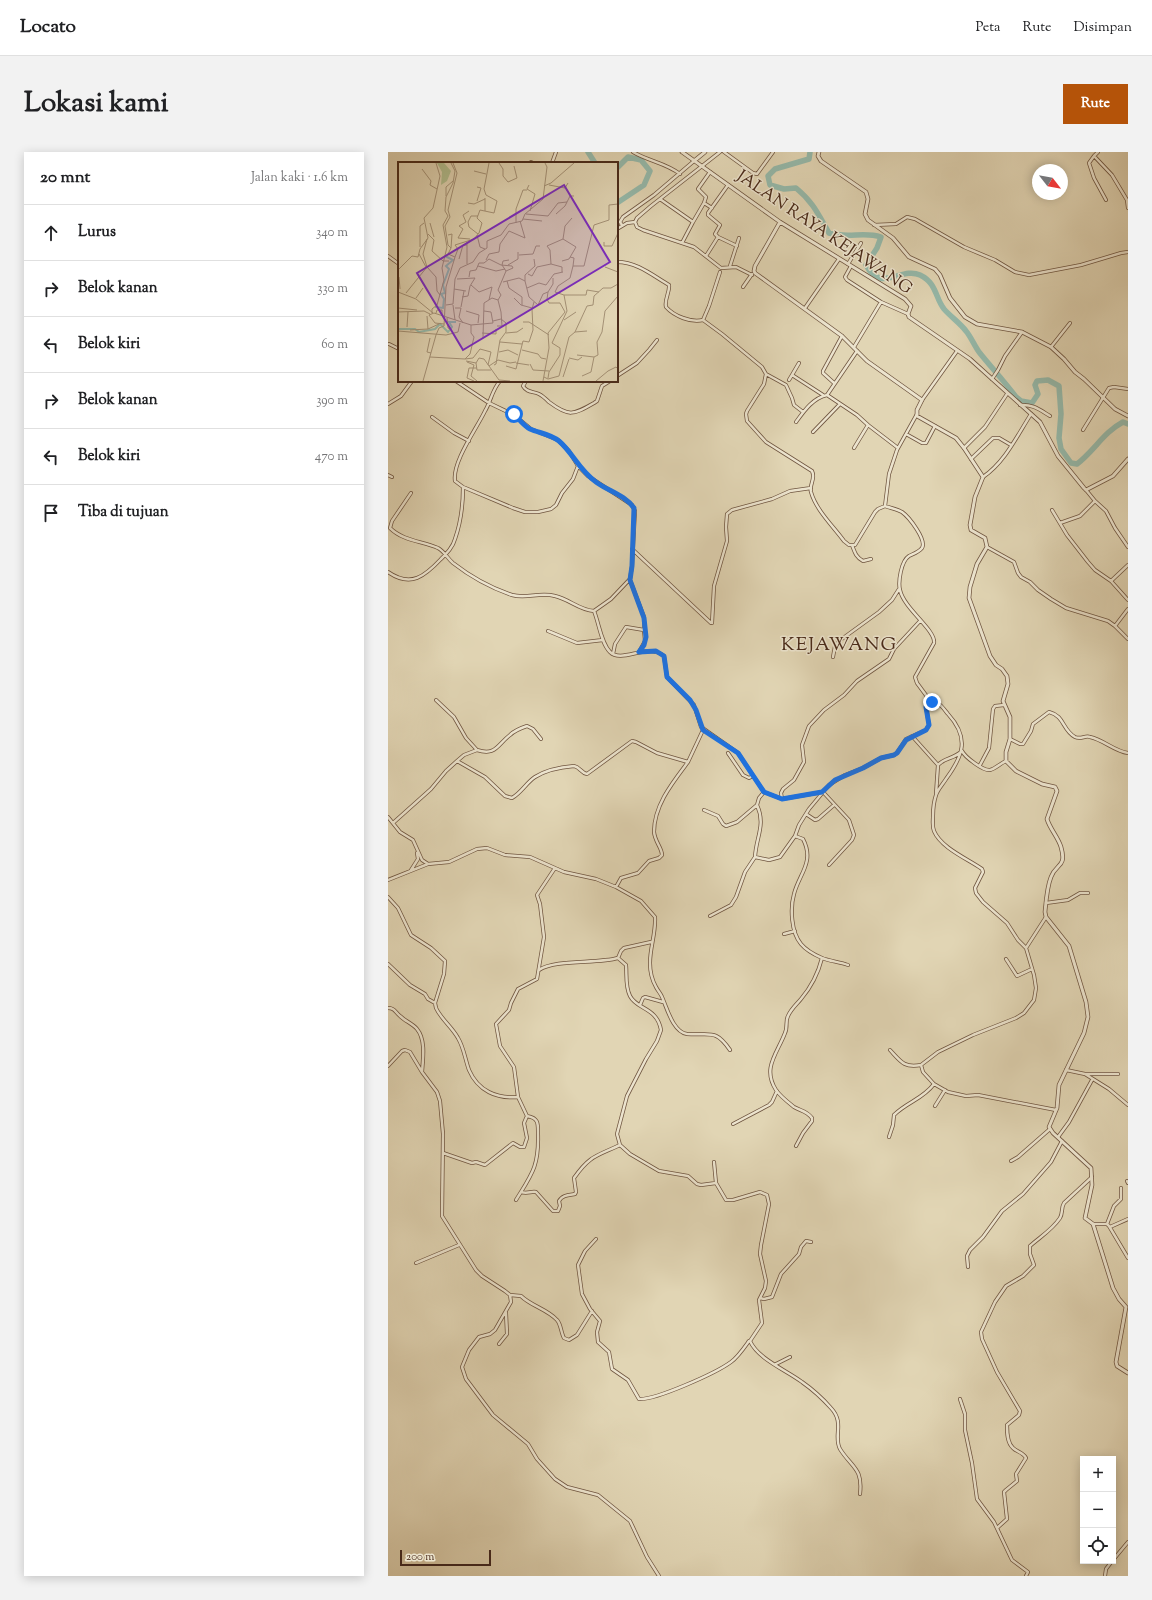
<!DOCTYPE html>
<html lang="id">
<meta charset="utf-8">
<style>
:root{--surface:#fff;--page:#f2f2f2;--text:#202124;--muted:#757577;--line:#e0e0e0;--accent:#b45309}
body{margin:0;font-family:"Sorts Mill Goudy",serif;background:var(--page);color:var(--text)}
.controls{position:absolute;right:12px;bottom:12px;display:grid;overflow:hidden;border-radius:0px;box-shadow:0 2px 10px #0003}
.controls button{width:36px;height:36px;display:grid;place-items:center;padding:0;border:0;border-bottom:1px solid var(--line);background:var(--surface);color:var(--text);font:20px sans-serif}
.compass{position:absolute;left:644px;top:12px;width:36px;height:36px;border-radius:50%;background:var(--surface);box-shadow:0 2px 10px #0003;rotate:121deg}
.scale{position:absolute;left:12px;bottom:10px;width:91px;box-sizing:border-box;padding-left:4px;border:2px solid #492a19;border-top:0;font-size:11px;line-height:14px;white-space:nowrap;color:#492a19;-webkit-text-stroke:3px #ece4ce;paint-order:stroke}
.stop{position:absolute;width:12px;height:12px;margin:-9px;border:3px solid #1a73e8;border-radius:50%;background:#fff}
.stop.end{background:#1a73e8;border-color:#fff;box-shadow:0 1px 4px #0008}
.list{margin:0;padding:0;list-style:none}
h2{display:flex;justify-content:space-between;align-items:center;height:52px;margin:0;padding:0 16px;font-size:17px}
h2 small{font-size:13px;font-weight:400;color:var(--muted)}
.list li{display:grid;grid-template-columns:26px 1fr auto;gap:12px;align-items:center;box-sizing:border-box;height:56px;padding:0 16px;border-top:1px solid var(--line)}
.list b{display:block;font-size:15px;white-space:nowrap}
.list em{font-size:13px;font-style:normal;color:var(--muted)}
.icon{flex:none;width:22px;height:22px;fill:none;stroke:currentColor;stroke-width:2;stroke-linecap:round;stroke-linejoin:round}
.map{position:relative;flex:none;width:740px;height:1424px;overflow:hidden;border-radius:0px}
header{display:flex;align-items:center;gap:24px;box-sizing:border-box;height:56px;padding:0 20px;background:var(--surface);border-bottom:1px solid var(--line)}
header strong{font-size:19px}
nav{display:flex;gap:22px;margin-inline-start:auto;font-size:14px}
.intro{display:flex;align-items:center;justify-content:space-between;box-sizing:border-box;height:96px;padding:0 24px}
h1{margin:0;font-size:28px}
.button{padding:10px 18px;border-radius:0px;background:var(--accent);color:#fff;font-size:14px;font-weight:700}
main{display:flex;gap:24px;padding:0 24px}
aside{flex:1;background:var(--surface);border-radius:0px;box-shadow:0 2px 10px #0003}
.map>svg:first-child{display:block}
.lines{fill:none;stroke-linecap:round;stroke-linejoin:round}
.river{stroke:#95b9aa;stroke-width:5.5}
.minor-casing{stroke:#6f5540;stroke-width:4}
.tertiary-casing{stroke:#6f5540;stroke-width:4.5}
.minor{stroke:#ece4ce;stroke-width:2.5}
.tertiary{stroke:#ece4ce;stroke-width:3}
.route{stroke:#1a73e8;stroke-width:5}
.labels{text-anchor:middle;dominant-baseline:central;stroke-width:3;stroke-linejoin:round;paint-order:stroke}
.street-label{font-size:17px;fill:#492a19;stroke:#ece4ce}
.quarter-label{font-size:19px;letter-spacing:1px;fill:#492a19;stroke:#ece4ce}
.inset-river{fill:none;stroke:#95b9aa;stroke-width:2}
.inset-road{fill:none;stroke:#a49176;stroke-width:1}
.view{fill:#7b2cbf;fill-opacity:0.15;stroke:#7b2cbf;stroke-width:2}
.inset-edge{fill:none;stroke:#492a19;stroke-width:2}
</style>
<header>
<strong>Locato</strong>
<nav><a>Peta</a><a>Rute</a><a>Disimpan</a></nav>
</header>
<div class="intro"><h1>Lokasi kami</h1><a class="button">Rute</a></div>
<main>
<aside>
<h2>20 mnt<small>Jalan kaki · 1.6 km</small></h2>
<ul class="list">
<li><svg class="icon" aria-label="ahead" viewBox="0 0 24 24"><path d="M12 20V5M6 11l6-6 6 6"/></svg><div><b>Lurus</b></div><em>340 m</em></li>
<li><svg class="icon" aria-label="right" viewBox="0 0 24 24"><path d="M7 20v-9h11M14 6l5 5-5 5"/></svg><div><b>Belok kanan</b></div><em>330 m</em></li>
<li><svg class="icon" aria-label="left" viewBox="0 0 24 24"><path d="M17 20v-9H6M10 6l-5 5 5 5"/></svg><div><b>Belok kiri</b></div><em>60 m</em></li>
<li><svg class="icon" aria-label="right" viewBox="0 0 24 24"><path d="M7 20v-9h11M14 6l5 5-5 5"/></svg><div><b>Belok kanan</b></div><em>390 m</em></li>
<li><svg class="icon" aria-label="left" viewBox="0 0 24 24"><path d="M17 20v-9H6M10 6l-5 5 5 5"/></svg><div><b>Belok kiri</b></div><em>470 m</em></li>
<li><svg class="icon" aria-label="arrive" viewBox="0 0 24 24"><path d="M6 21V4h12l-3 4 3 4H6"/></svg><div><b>Tiba di tujuan</b></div></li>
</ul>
</aside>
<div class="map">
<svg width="740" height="1424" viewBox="0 0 740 1424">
<rect width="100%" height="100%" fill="#e1d5b4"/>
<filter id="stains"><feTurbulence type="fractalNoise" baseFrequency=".005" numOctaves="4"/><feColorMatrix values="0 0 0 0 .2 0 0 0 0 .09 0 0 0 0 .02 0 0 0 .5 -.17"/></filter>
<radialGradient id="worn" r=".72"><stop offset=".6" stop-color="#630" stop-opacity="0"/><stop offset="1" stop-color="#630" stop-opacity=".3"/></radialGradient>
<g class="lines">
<path class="river" d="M200,0L207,11
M422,0L421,7L387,17L380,24L382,33L396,37L408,36C426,51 430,62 441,81C461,87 475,79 493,85L489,96L478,113C493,142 513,114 532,123C549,131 547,146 556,157C563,165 572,171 578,179C583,185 586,193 591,200C603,215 616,229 628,245L633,249L644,251L650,242L647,233L649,229L660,228L671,234L673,262L671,286L673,297L683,311L689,312C706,299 716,280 735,270L740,272
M229,16L240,5L253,8L262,19L256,33L229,51"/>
<defs>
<path id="minor" d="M245,0C260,9 278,11 292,22
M336,0L365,21L369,22L385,0
M710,0L706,4L724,23L739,48L740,56
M706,4L701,11L706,26L718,48
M143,10L145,11
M164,11L168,0
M322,20L310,37L318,45L316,51L324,56
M272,47L305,70L294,91
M247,70L249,75L255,78L306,95L333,116L348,115L364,123
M305,70L316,51
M234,73L232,70L235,65L266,43L306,9
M486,73L508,72L519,65L527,67L576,95L607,108L627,120L641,123L693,113L733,101L740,100
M229,77L239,71L247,70L249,66L263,54L332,0
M330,85L349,94
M0,104L11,112
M318,104L330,85L327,82L332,73L320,63V61L340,33
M229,110C249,110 264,123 281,133C282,140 276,148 278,155C286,164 303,171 315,168L321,154L332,120
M460,112L473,91
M342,114L351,86
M463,114L457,125L459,128L493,150L520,162
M355,135L364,122
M417,156L451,107
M315,168L334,182L374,215L378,222L398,233L404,246L406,253L415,260
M1,192L11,197
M466,195L493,150
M663,195L682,171
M378,222L376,232L359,259L358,262L359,269L378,290L424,319C428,327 421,332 423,340C428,358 445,374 456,389L461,393H467L487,360L490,357L497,354L501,322L509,298L529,262
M404,223L411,211
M229,224L249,211L261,198L269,188
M604,227L610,218L617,204L634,180
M401,228L404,223L435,243
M112,229C104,238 103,249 97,259C89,276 64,310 67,329L75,335L125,356L137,360H150L163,357L168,353L174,341L185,327L190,314
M138,229L135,234C139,241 145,239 151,242C155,244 158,247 161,250C181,265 185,263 206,251L209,249L214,234L222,229
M446,231L435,221V219L454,184
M439,243L469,263L480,273
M534,248L569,199
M0,252L13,244L24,229
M632,253C645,252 652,258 662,264
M44,265L66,281L81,289
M408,270C416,259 425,246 439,243L469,199
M695,278L721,236L726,235L740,237
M425,280L452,252
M518,282L534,291H538L547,274
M466,296L480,273L510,296
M576,296L597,275L619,242
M583,307L605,286H611L623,293
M0,323L4,325
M595,325C617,310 629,284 643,262
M698,338L707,349L718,359L727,376L740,395
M23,341L4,369L2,376C15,389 34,389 50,396C57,400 59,406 65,411C83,425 103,436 124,443C138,447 152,440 167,444C181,447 191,458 206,459L223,447L242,427L244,414L247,359L244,353L200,324L190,314L181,299L170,288L143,277L126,263L101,251L68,229
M664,358L679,383L700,410L707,418L723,429L740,448
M672,371L692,364L707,349
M464,393C467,401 468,405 475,409L483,407
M599,395L626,410L630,421L633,425L642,430L650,438L663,447L678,456L720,469L727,474L740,487
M244,397L323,471
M0,420C23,436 37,424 53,407C59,401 65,395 67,387C73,370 75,352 75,335
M723,429L740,413
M206,459C211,471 213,491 222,500C234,512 260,490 276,504L279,525L306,553L313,575L350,601L376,640L394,647L435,640L461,668L466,683L464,688L441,713
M324,471L326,434L339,389L338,375L339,362L344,358L384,347L402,339L423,336
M727,474L740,457
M160,479L189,491L215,488
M251,500L257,489L256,478
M225,502L227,492L238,475L256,478V465L242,428
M445,505L447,494L451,489L491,460L504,448L511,437
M48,548L66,565L78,586L89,598
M543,550C552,550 555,556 560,562C582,586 575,604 558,627C555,632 550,637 548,643C546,649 545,657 545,664C545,669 544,674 546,679C553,696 580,707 594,717L595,720L587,736L588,741L595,750L619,771L630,788L638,796L646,823L648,836L646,848L636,861L628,866L585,883L550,900L533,913L535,920L546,932L560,940L578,944L590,943L668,958
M524,584L550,613
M622,587L632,592H635L643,579L645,572L661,560C677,564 674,578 687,585C693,588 697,583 702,585C716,588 726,599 740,601
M340,601L355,623L361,626L365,624
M69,609L97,625L117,644L124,646C134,640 138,631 147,625C158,618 174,615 186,614C192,615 193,621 199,622L244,589L248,590L269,601L300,610L315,578
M592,613L601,596L605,557L607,554L616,553
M376,640L371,646L369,653C378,673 368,685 367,705L381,708L392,705L407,684L411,673L421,657L441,633L457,623L475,616L493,606L506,603L509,601L518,587L538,578L541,573L538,555L543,550L529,531L527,525L546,491C548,478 516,457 512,438C510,430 513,409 521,404C525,402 531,400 534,396C539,388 521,365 514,360C509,357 502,356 497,354
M548,642L550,613C556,606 566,607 574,599C577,605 595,619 602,618C607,617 613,611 618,609
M394,647L393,641L395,637L406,628L416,610L414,593L421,574L436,558L456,543L469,529L501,507L506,497L532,469
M316,658L330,664L335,672L338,674L349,670L369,653
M418,662L427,668L430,667L446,653
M0,665L12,680L25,688L34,708L40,712
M5,671L43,637L58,619L69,609L76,603L89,598C108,604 109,593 122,583C126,579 133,576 139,574L145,577L153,587
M407,684L415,687C427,710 411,722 406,742C402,756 403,780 413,792C418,798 427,803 434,806C441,809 452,810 460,813
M23,718L30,707L29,701
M0,728L40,712L61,710L89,697L99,696L117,703L142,705L176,720L208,727L228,735L253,749L267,765C268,781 262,795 262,811C262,819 264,828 268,835C270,839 273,842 274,845C279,856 285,880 299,882C322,884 327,876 342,898
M228,735L233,726L250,721L261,709L271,706L274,703C274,696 267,690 266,680C266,653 285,630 300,610
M0,745L10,756L23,783L43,796L57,809L56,822L47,851L48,856C53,867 64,875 70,886C76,896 77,907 81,918C90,939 109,947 130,945
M658,751L680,748L692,741H700
M322,764L343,753L348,745L357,720L367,705
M396,782L407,779
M263,790L236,796L233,799L230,806L238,813C239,823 237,834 242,844C249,858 269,855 273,878L269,889L258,907L239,944L229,982L232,993L242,1002L271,1019L300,1024L309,1032L313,1033L328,1031L338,1048H345L372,1040L379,1043L381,1052L373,1093L372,1102L378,1129L377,1136L371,1148L374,1171L362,1189C370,1207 398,1218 414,1230C424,1237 435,1247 443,1256C457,1271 445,1284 452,1297C464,1316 475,1316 472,1342
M638,796L658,765
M618,807L629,824L644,817
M0,812L22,833L37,842L40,847L47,851
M151,818C167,807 209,812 230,806
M252,853L255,846L257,845L275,850
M0,856C7,856 7,860 12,864C17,869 25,872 29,877C38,888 35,907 34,920
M502,898C513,910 516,916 533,913
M0,914L14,899L17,898L22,900L34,920L49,940L52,949L55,982L54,1064L88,1118L94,1124L117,1139L122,1143L123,1150L107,1178L102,1182L91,1185L81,1198L74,1215L78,1227L105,1263L140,1292L149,1307L167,1327L179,1335L210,1343L242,1369L259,1405L271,1424
M678,918L697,922L721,937L740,953
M697,922H730
M547,954L557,938
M345,972L381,953L384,950L389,939
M501,985L505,973L506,963C519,950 535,947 546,932
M670,985L681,970L704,928
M408,994L415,981L424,969V966C419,959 413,959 406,955C401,951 392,944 388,938C374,916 389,902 397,881C400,875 397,869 400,864C403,857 409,852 413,847C424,834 430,822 434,806
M55,1001L84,1011L88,1010L97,1013L125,991L132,995H136L139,986L136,971L139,964
M623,1009L630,1005L662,977
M326,1010L328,1031
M739,1029L740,1031
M133,1040C140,1042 143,1039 148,1040L165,1059H170L172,1054L171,1049C174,1043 181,1043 187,1042L188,1040L186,1026C202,1003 209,1004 232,993
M128,1048C144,1022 151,1014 150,982C150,972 151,966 139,964L130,945L126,915L112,894L108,872L121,858L123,851L130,837L149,827L156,785L152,752L149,743L167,716
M705,1072H719L721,1074L740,1106
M719,1072L726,1054L733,1047V1036
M722,1075L740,1067
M208,1087L197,1099L190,1113L194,1142L202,1157L212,1169L209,1180L210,1190L221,1200L224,1217L240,1228L251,1247C268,1248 328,1221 343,1210C350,1205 356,1196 361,1189
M28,1111L71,1093
M580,1115L579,1104L582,1098L595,1085L614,1059L635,1042L663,1010L674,989
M122,1143L133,1144C143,1154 159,1157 169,1168C173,1172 173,1181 176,1186L181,1188L189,1183L204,1159
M372,1146L376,1147L384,1145L393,1122L411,1102L413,1095L418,1089L423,1090
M111,1192L119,1182L118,1161
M388,1212L402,1205
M572,1247L577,1262V1278L584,1311L589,1347L606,1370L624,1408L640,1420L638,1424
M609,1376L619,1367L616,1340L618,1338L629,1329L628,1322L638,1306C635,1300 629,1300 625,1296C619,1291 619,1280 619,1273L631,1263L632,1259L609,1220L594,1187L593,1180L607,1150L618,1134L635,1124L646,1113L642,1102V1094C652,1085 664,1078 672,1066C675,1061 673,1056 676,1051L704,1025
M725,1408L740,1390
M717,1424L718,1417L724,1409"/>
<path id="tertiary" d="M294,0L392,70L517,147L523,154L520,162L521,165L582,207L652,270L670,304L696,336L698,338L725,324L740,307
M431,0L430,4L433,9L478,40L480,47L477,62L480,68L505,86L521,105L547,117L552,123L562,146L577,165L589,172L634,180L663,195L676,207L687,220L696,227L727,257L740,264
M306,9L317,0
M392,70L367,114L366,119L367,121L454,184L479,209L534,248L529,258V264L568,286L576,296L595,325L587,345L582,373L583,378L597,386L599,395L589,412L582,435L581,446L602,504L608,513L614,517L619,524L620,532L615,549L622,565V587L618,600V609L628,619L654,632L667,635L669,639L659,667C662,677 670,685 673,695C679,716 668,711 663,725C659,735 658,749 657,760L658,765L681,794L698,850L700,865L696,881L671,933L669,956L661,975L665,981L703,1016L704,1033L697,1066L705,1072L725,1136L731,1147L738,1155L728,1210L729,1214L740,1221"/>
</defs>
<use href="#minor" class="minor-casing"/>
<use href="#tertiary" class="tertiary-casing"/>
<use href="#minor" class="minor"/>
<use href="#tertiary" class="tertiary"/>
</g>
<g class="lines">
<path class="route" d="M126,262C131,267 136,274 142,277C151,281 162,282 171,289C185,301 191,318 208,330C220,339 237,343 246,356L244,414L242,428L256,466L258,485L256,493L251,500L268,499L276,504L279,525L302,548L308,558L315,578L350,601L376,640L394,647L434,640L447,628L475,616L493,606L506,603L509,601L518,588L538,578L541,573L538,555L544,550"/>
</g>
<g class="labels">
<g class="street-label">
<text transform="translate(436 81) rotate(34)">JALAN RAYA KEJAWANG</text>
</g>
<g class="quarter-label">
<text x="451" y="493">KEJAWANG</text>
</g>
</g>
<g transform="translate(10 10)">
<rect width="220" height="220" fill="#e1d5b4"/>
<path d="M39,1H46L53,9L49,19L43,23L44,10Z" fill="#b1be8f"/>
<path class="inset-river" d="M37,145L45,146L46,137L43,132L47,131L45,123L51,107L48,104L55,98L47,94M0,167H17L21,170L37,167L42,162L50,170L54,165L51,160H58"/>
<path class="inset-road" d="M101,1L105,7V14L110,20L119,16L116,4M24,7L33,19L32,23L39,27M76,9L88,12M131,23L129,27L137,32L132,49M151,23L167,26L170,21M146,24L153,21L176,1M48,34V25L55,19M87,36V49M79,39L83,26L79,25M70,41L76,42L87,37M128,52L150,54L160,41L169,40M158,52L167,44L172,34H176M125,57L144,59M68,60L61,64L65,67L60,76L72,77M68,60L65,53L71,49M32,61L36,75M118,61V47L125,28H129M30,72L36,78L34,89L45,99H51M80,72L71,65L70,60L73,54H80M50,73L54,72L53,86M79,73L82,85L87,87M206,80V84H214L220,71M22,85V64L26,61M21,92L28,105M121,93L135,92L138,84H142M57,95L60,87L57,83L76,77L81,71L84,61L79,56L82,48L96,51L99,39L88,33L86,27L91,1M172,95L176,96L175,104M61,97L65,83H69M136,97L137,104L127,113V119L131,135L140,143L145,132L150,130L155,122V116M88,98L91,92L101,90L102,82L111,69L127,76L122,59M164,99L171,97L178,85L165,77M69,102V80M153,102L164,105V110M110,103L120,97V90M80,104L98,109L107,107M29,105L38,115L39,129L42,133M207,105L220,110M0,108L14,94L20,95L22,87L30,76L26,56L35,46L37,37L42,14L38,1M130,112L134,114L139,105L153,102L152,88L149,84L165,77L167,64L174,56M1,115L2,127M71,115L72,109L78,108L81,101H86L91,97L103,103L114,104L115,106L108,109M59,117L77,116L72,124L70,134L64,135M109,119L121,116L127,119M105,120L109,119L111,126L124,135V143M73,123L81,130L94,125M129,126L141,121L148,123L156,112L165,110M56,127L68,129M0,130L18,137L35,151M8,131L29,105L25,92L29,77M166,133H188L189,128L201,130M18,136L25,126M116,136L123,143L134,146M91,138L94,125M100,138L103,133L100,128L108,109L104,103L105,99L111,98M48,143L55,142L57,117L62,106L75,100L81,91L89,86V79L103,73L111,62L124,59L127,52L145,37L149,5L147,1M55,143L57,158M63,145L66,129M0,146L19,148M57,146H63L61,155L65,161M68,149L81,153L80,161M0,150L26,149L32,152M34,151V147L39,143L46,118L44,106L49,85L45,63L50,54L47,49L48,35L55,21L57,9L53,1M38,151L39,148H44V154M29,154L30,167M49,156L50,166L52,167M166,158L178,150M95,159L103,157L108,161V170L102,178L98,202L96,203M125,160H131L151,173M73,163L95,161L93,150L86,149M9,165L10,150M12,168L30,167L41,162M0,169L48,173L60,170L62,161M177,170L189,169M84,171L98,172V167M108,171L119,170L125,166M32,176L29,190L33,191M85,176L86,141L94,136L100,138L103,150L104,164H99M102,180L124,182M124,188L140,192L143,196L148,197M101,190L110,188L120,193M179,193L196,195M32,195L67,197L72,192L76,175L73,171V163L36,151L31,153L37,161L46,162M171,196L180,198L184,195M67,197L75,196L82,187L93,190L90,203M68,199L78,201L81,196L86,197L101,218L112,219M69,200L76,203L73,214L79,219M78,201L79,208H93M118,201L131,203M132,202L135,208L151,209M91,204L100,198L112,201L118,200M108,204L118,207L125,179L131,180L135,168L134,147L136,140M184,214L193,210L196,195L200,193L199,180L204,170L207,149L220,134M146,215L150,217L161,214L171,175L177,170L189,144L195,143L196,134L205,126H213L220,122M165,215L171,197M150,216L151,210L162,193V186L154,181L169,149L166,133L157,130L160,124L172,116L175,104H186L196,63L211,58V43L220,42M25,219L38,173L41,166L46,164L48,125L57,95L50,92L53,86L50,83L47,64L52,55L50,48L59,11L55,1M76,219L69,216L71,206H79M145,219L151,186L150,171L167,150L162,141H151L149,137L150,130M198,219L210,209L218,205L220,207"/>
<path class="view" d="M166,23L212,100L65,188L19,111Z"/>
<rect width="220" height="220" class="inset-edge"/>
</g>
<rect width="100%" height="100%" filter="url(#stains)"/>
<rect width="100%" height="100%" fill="url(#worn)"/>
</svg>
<div class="controls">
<button>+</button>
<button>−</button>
<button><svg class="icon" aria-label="locate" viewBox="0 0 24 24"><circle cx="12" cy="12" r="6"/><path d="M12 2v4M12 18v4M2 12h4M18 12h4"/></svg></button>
</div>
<svg class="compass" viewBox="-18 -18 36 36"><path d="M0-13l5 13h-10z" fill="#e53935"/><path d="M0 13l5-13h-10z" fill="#757577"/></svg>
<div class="scale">200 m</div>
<div class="stop" style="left:126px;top:262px"></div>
<div class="stop end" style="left:544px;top:550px"></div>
</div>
</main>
